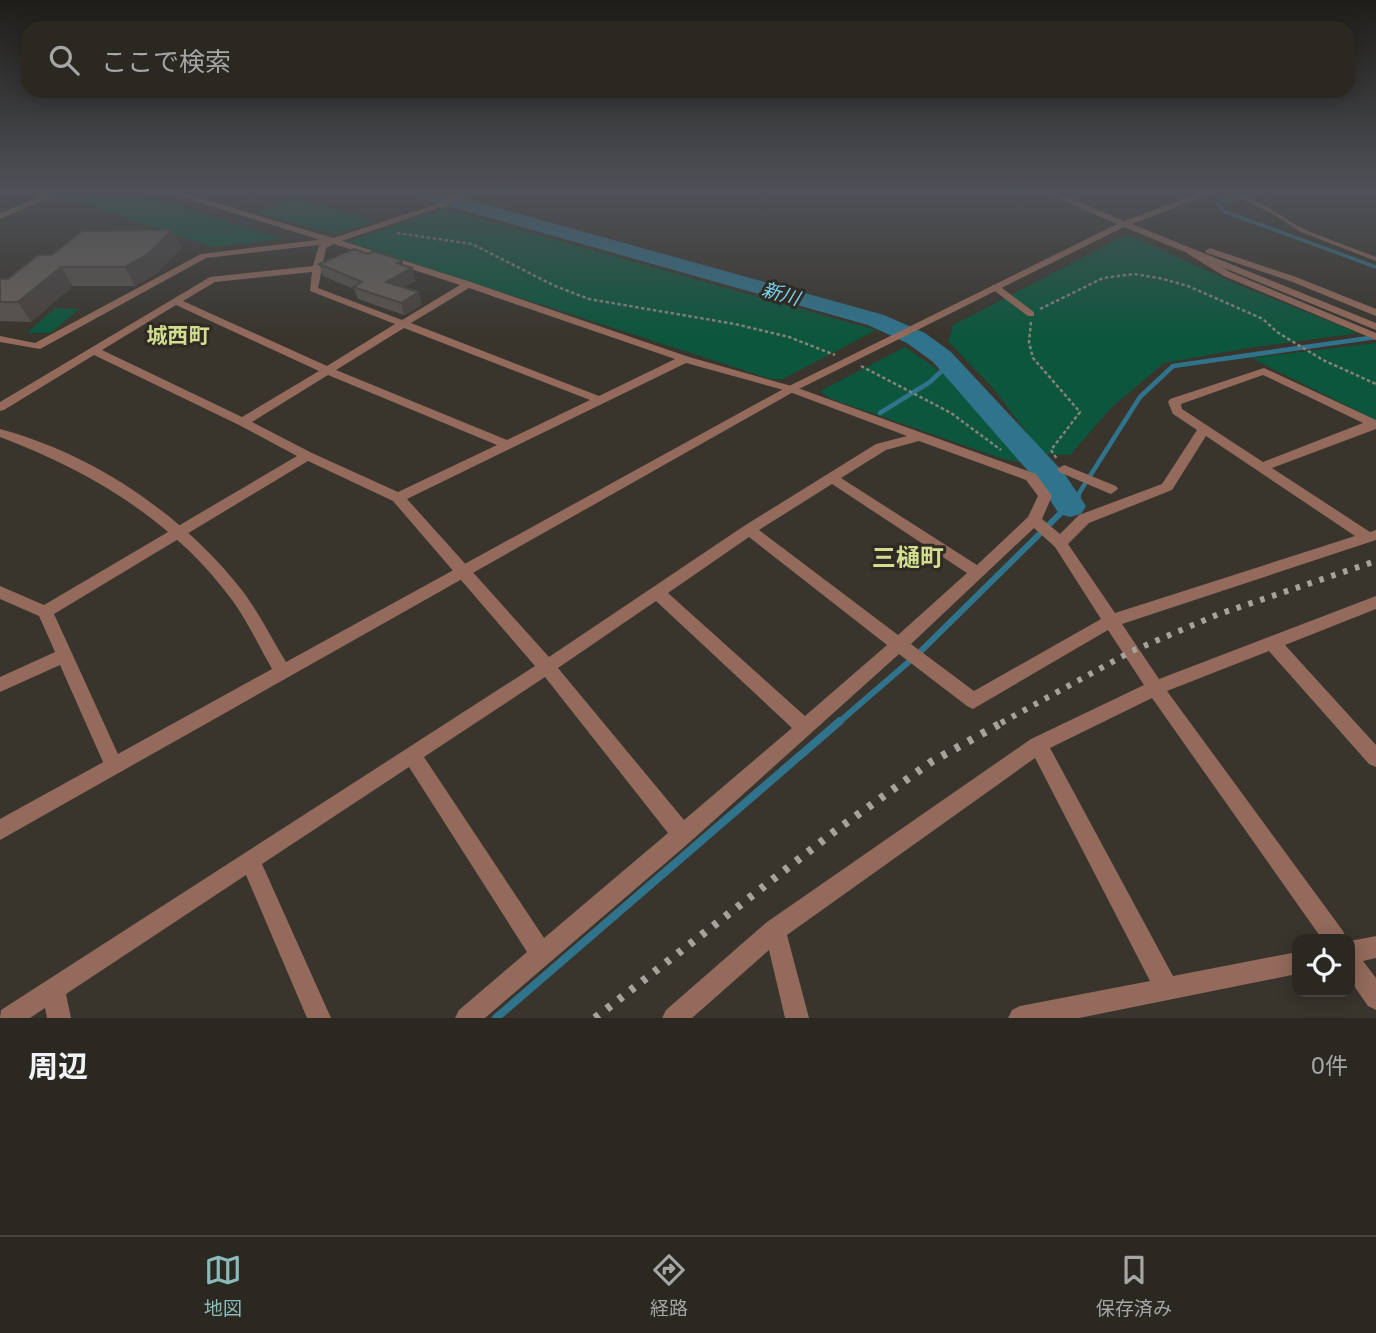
<!DOCTYPE html>
<html lang="ja">
<meta charset="utf-8">
<style>
:root{--surface:#2b2822;--page:#37342f;--text:#f1f3f6;--muted:#a6a6a5;--line:#474440;--accent:#8bbbb9}
body{margin:0;font-family:"Golos Text","Noto Sans JP",sans-serif;background:var(--page);color:var(--text)}
.controls{position:absolute;right:21px;bottom:21px;display:grid;overflow:hidden;border-radius:14px;box-shadow:0 4px 18px #0003}
.controls button{width:63px;height:63px;display:grid;place-items:center;padding:0;border:0;border-bottom:2px solid var(--line);background:var(--surface);color:var(--text);font:35px sans-serif}
.list{margin:0;padding:0;list-style:none}
h2{display:flex;justify-content:space-between;align-items:center;height:91px;margin:0;padding:0 28px;font-size:30px}
h2 small{font-size:23px;font-weight:400;color:var(--muted)}
.icon{flex:none;width:38px;height:38px;fill:none;stroke:currentColor;stroke-width:2;stroke-linecap:round;stroke-linejoin:round}
.map{position:relative;flex:none;width:1376px;height:1018px;overflow:hidden}
.search{position:absolute;background:var(--surface);box-shadow:0 4px 18px #0003;left:21px;right:21px;top:21px;height:77px;display:flex;align-items:center;gap:18px;box-sizing:border-box;padding:0 24px;border-radius:21px;color:var(--muted);font-size:26px}
.sheet{height:217px;background:var(--surface)}
nav{display:flex;justify-content:space-around;align-items:center;box-sizing:border-box;height:98px;border-top:2px solid var(--line);background:var(--surface);font-size:19px;color:var(--muted)}
nav a{display:grid;justify-items:center;gap:4px}
nav .on{color:var(--accent)}
.map>svg:first-child{display:block}
.green{fill:#0c563d}
.lines{fill:none;stroke-linecap:round;stroke-linejoin:round}
.stream-far3{stroke:#30738c;stroke-width:3.5}
.stream-far2{stroke:#30738c;stroke-width:4.5}
.stream-far1{stroke:#30738c;stroke-width:6}
.stream{stroke:#30738c;stroke-width:8}
.river{fill:#30738c;fill-rule:evenodd}
.path{stroke:#85827c;stroke-width:2.5;stroke-dasharray:3.5 2.5;stroke-linecap:butt}
.service{fill:#936a5b;fill-rule:evenodd}
.pedestrian{fill:#936a5b;fill-rule:evenodd}
.minor{fill:#936a5b;fill-rule:evenodd}
.tertiary{fill:#936a5b;fill-rule:evenodd}
.rail-far1{stroke:#a6a39d;stroke-width:6;stroke-dasharray:4.5 8;stroke-linecap:butt}
.rail{stroke:#a6a39d;stroke-width:8;stroke-dasharray:5 10;stroke-linecap:butt}
.wall{fill:#58524c}
.shaded-wall{fill:#47423e}
.building{fill:#665f58;stroke:#47423e;stroke-width:2}
.labels{text-anchor:middle;dominant-baseline:central;stroke-width:6;stroke-linejoin:round;paint-order:stroke}
.far-water-label{font-size:19px;font-style:italic;fill:#7ad0f1;stroke:#2f2b24}
.far-quarter-label{font-size:21px;font-weight:bold;fill:#d3dd8f;stroke:#2f2b24}
.quarter-label{font-size:24px;font-weight:bold;fill:#d3dd8f;stroke:#2f2b24}
</style>
<div class="map">
<svg width="1376" height="1018" viewBox="0 0 1376 1018">
<rect width="100%" height="100%" fill="#39352d"/>
<path class="green" d="M53,193H138L282,239L212,247Z
M297,198L378,221L335,233L258,214L260,210Z
M443,208L876,330L783,379H771L348,242Z
M1124,236L1134,237L1232,282L1358,333L1248,348L1164,363L1112,407L1070,455L1043,454L993,388L948,341L953,325Z
M55,308L79,309L51,333H27Z
M1376,343V420L1251,358Z
M905,347L951,379L991,418L1021,454L1020,462L1003,459L829,398L820,391Z"/>
<g class="lines">
<path class="stream-far3" d="M1249,193L1218,203L1223,211L1376,267"/>
<path class="stream-far2" d="M880,413L930,382L949,364
M1076,498L1140,397L1173,366L1376,337"/>
<path class="stream-far1" d="M838,723L919,653L1078,496"/>
<path class="stream" d="M496,1018L840,721"/>
<path class="river" d="M413,193H444L884,315L925,333L951,352L1064,473L1086,506L1081,514L1070,517L1059,514L1042,487L933,362L907,343L868,325L416,197Z"/>
<path class="path" d="M397,233L472,244L555,286L589,299L735,324L789,337L835,355
M1040,309L1103,278L1134,274L1159,278L1188,286L1263,319L1277,332L1323,360L1376,384
M1031,322L1029,342L1033,358L1080,412L1051,450L1057,459
M861,366L951,413L1001,450"/>
<path class="service" d="M1228,193C1257,193 1283,220 1308,231C1330,240 1353,248 1376,257V261L1301,232L1271,213Z
M992,285H998L1034,312V316H1028L992,289Z"/>
<path class="pedestrian" d="M333,238L337,241L336,243L206,258L40,349L0,342V336L35,343L201,254Z"/>
<path class="minor" d="M31,193H44L51,197L0,219V213L39,197Z
M456,193H467L443,208L436,206Z
M333,238L471,282L689,357L795,387L1036,474L1052,496L1042,519L1060,534L1079,515L1162,484L1197,430L1173,414L1168,402L1170,399L1264,368L1376,420V429L1272,468L1370,532L1376,530V540L1122,624L1159,679L1376,596V609L1285,645L1376,745V767L1369,764L1269,651L1167,691L1343,931L1346,939H1322L1152,698L1050,748L1173,976L1297,952V974L1079,1018H1008L1012,1010L1020,1006L1150,981L1035,758L787,935L809,1018H785L769,950L692,1018H662L666,1010L767,922L1031,739L1144,685L1108,630L973,709L967,706L899,654L690,842L485,1018H455L459,1010L527,952L409,767L262,864L331,1018H307L246,875L66,994L71,1018H47L45,1008L30,1018H0L1,1010L535,666L393,501L308,461L54,614L123,765L121,771L114,774L107,771L60,665L0,692V677L55,652L39,616L0,599V586L44,605L297,456L239,425L94,355L4,410L0,411V402L210,277L313,266L319,245ZM334,244L460,285L402,320L318,288L326,248ZM312,272L310,291L395,324L327,366L183,301L215,282ZM469,288L675,359L599,396L411,323ZM176,305L319,371L242,417L102,350ZM404,328L590,400L507,440L336,370ZM686,363L787,391L907,436L876,444L744,526L549,657L407,499ZM328,375L497,445L398,492L312,453L252,422ZM1263,375L1363,423L1263,462L1182,409L1181,404ZM1206,436L1355,536L1115,613L1068,544L1089,523L1172,490ZM919,441L1026,480L1038,496L1028,517L977,565L841,478L886,450ZM832,484L967,573L898,635L759,530ZM1034,528L1055,547L1101,619L974,691L911,644ZM749,537L887,645L805,716L668,593ZM656,601L792,728L684,820L558,668ZM545,677L668,833L544,938L424,757Z
M1210,248L1296,277L1376,309V316L1290,281L1207,253L1205,251Z
M1188,250H1194L1230,272L1376,333V340L1224,276L1188,254Z
M1064,465L1116,486L1118,489L1111,494L1106,492L1059,472L1057,469Z
M1376,936V958L1363,961L1376,978V1010L1368,1006L1350,980V941Z"/>
<path class="tertiary" d="M170,193H184L333,238L437,204L444,206L333,244Z
M1046,193H1058L1124,221L1200,193H1213L1132,224L1376,323V330L1124,227L795,391L0,840V819L272,669C259,646 248,622 232,600C174,521 90,471 0,437V429C93,454 182,514 241,589C259,612 271,638 286,662L787,387L1117,224Z"/>
<path class="rail-far1" d="M1001,723L1132,651L1219,614L1376,561"/>
<path class="rail" d="M595,1018L835,831L931,762L1005,721"/>
</g>
<path class="wall" d="M172,230L181,248L156,274L135,286H73L31,322L0,321V279H8L52,255Z
M368,254L402,260L403,266L412,268L415,281L403,287L422,305L404,315L358,299L354,289L323,276L319,264Z"/>
<path class="shaded-wall" d="M172,230L181,248L156,274L135,286L125,267Z
M402,260L405,272L412,268L415,281L390,294L386,282L397,263Z
M61,267L73,286L31,322L18,302Z
M419,292L422,305L404,315L401,303Z"/>
<path class="building" d="M172,230L147,255L125,267H61L18,302H0V279H8L38,255H52L82,231Z
M354,249L368,254L373,251L402,260L397,263L412,268L386,282L419,292L401,303L353,287L362,282L319,264Z"/>
<linearGradient id="sky" x2="0" y2="1"><stop stop-color="#1f1d19"/><stop offset="0.57" stop-color="#4e5157"/><stop offset="1" stop-color="#4e5157" stop-opacity="0"/></linearGradient>
<rect width="1376" height="336" fill="url(#sky)"/>
<g class="labels">
<g class="far-water-label">
<text transform="translate(781 293) rotate(16)">新川</text>
</g>
<g class="far-quarter-label">
<text x="178" y="335">城西町</text>
</g>
<g class="quarter-label">
<text x="908" y="556">三樋町</text>
</g>
</g>
</svg>
<div class="controls">
<button><svg class="icon" aria-label="locate" viewBox="0 0 24 24"><circle cx="12" cy="12" r="6"/><path d="M12 2v4M12 18v4M2 12h4M18 12h4"/></svg></button>
</div>
<div class="search"><svg class="icon" aria-label="search" viewBox="0 0 24 24"><circle cx="10" cy="10" r="6"/><path d="M15 15l6 6"/></svg>ここで検索</div>
</div>
<section class="sheet">
<h2>周辺<small>0件</small></h2>
<ul class="list">
</ul>
</section>
<nav>
<a class="on"><svg class="icon" aria-label="map" viewBox="0 0 24 24"><path d="M3 6l6-2 6 2 6-2v14l-6 2-6-2-6 2zM9 4v14M15 6v14"/></svg>地図</a>
<a><svg class="icon" aria-label="directions" viewBox="0 0 24 24"><path d="M12 3l9 9-9 9-9-9zM9 14v-3h6M13 9l2 2-2 2"/></svg>経路</a>
<a><svg class="icon" aria-label="saved" viewBox="0 0 24 24"><path d="M7 4h10v16l-5-4-5 4z"/></svg>保存済み</a>
</nav>
